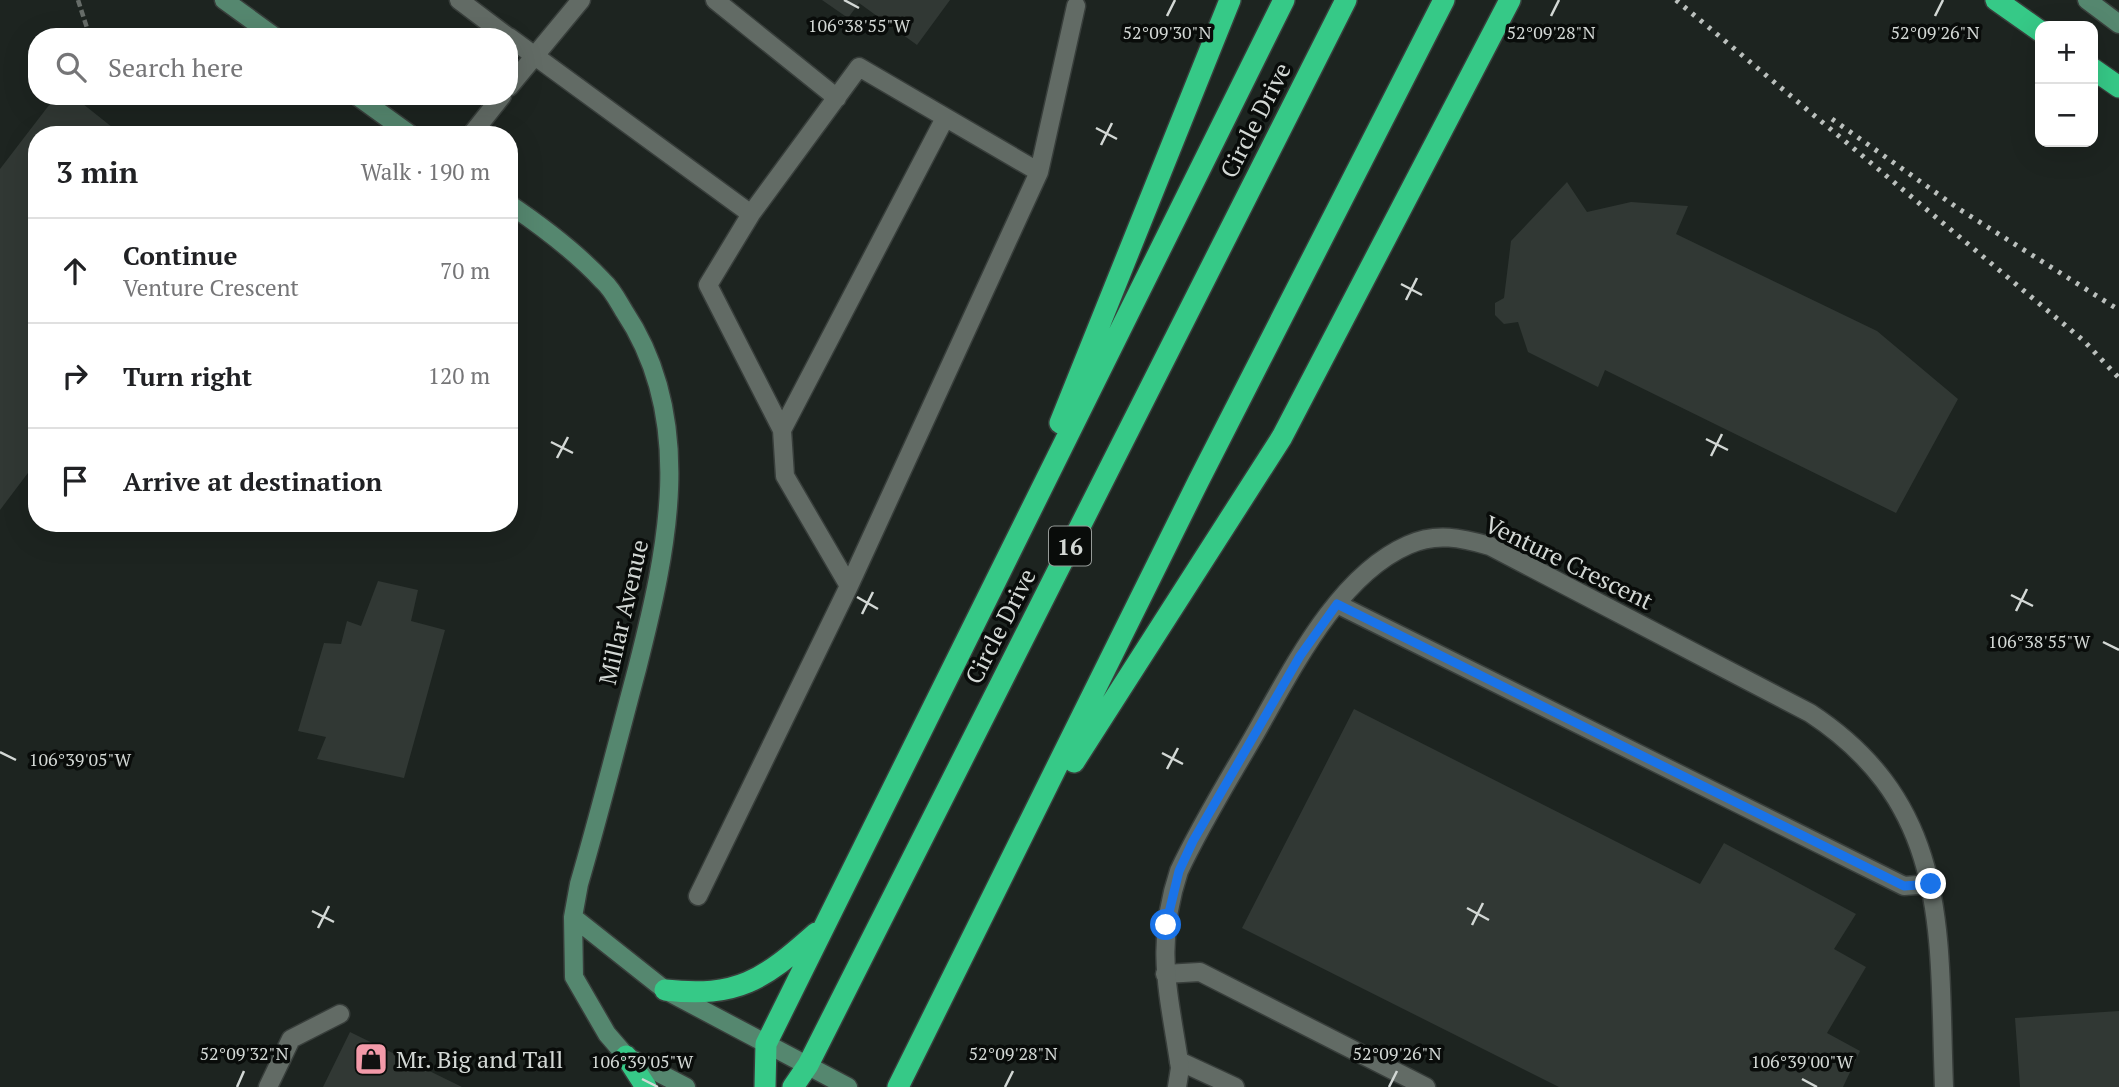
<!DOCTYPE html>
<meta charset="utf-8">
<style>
:root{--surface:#fff;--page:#f2f2f2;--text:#202124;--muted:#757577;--line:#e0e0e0}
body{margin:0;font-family:"PT Serif",serif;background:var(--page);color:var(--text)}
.controls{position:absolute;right:21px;top:21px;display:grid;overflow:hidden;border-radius:14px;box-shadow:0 7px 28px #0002}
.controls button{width:63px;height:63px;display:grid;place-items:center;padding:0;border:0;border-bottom:2px solid var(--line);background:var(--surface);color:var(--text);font:35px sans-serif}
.stop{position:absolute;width:21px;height:21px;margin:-16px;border:5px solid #1a73e8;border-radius:50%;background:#fff}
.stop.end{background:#1a73e8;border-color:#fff;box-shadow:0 2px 7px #0008}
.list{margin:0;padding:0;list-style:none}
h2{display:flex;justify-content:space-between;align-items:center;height:91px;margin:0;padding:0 28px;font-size:30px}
h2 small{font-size:23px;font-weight:400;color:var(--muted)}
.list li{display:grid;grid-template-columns:46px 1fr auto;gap:21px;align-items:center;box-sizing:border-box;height:105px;padding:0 28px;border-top:2px solid var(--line)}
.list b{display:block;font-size:26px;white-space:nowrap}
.list p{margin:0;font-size:23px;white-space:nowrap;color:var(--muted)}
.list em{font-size:23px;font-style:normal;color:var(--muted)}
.icon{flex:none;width:38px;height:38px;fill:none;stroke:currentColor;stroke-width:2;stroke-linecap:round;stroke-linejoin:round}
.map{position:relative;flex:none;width:2119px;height:1087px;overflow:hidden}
.search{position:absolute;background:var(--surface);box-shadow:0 7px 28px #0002;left:28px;top:28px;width:490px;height:77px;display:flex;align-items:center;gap:18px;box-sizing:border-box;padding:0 24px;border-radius:28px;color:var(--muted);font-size:26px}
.panel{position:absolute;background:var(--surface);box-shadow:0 7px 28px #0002;left:28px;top:126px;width:490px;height:406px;border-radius:28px}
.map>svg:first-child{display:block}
.building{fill:#313834}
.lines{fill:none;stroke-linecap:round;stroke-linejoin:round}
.lane-casing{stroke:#383e3b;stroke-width:21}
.street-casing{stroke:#383e3b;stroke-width:21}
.secondary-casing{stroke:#383e3b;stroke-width:21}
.highway-casing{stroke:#383e3b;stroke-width:24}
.path{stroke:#676d69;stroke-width:4.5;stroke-dasharray:7 3.5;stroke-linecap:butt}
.lane{stroke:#626b65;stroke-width:18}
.street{stroke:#626b65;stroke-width:18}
.secondary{stroke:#55876f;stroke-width:18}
.highway{stroke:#36c987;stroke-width:21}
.rail{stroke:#bbc0bd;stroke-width:5;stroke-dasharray:3.5 7;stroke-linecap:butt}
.route{stroke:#1a73e8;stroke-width:9}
.ticks{fill:none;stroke:#d3d8d5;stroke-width:2.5}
.labels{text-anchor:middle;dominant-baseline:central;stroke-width:7;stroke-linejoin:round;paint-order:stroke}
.shield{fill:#090c0a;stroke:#969b98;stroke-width:2}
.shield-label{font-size:23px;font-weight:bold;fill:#d3d8d5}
.street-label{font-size:24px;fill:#d3d8d5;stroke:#090c0a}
.poi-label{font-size:24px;fill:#d3d8d5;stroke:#090c0a;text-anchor:start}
.ticks-label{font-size:18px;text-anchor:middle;fill:#d3d8d5;stroke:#090c0a;stroke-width:7;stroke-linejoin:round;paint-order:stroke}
</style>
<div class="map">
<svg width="2119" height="1087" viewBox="0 0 2119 1087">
<rect width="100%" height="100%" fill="#1d2420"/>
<path class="building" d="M822,0H950L917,45L859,3L848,18Z
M56,96H73L122,135H37V461L0,510V169Z
M1567,182L1587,212L1631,202L1688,206L1676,234L1877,331L1958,399L1896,513L1605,370L1598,387L1528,352L1518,322L1504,324L1495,315V303L1504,298L1511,241Z
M378,581L418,590L411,621L445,630L404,778L317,759L326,737L298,731L324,643L341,644L347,621L361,626Z
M1354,709L1700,884L1724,843L1856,914L1834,949L1866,967L1827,1033L1860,1051L1843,1087H1559L1242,928Z
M2119,1011V1087H2020L2015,1018Z
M350,1032L462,1087H323Z"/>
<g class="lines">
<defs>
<path id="lane" d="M459,0L508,37
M715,0L837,98
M509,37L751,214L859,67L1039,172L1076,6
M509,87L581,0
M471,135L502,96
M751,214L708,285L782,430L945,118
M849,586L1039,172
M1337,604L1904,886L1931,884
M698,896L849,586L785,476L782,430
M1165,974L1200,972L1426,1087
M1179,1061L1235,1087
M268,1087L291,1039L340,1014"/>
<path id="street" d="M1177,1087L1180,1068C1169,994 1154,946 1179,871C1200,826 1226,784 1251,741C1289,676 1335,577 1408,545C1436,532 1462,538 1490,546L1810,713C1953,807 1938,936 1944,1087"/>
<path id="secondary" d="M224,0L275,37
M2087,0L2119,24
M357,96L411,135
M509,204C543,227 575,251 603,281C612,289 618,301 624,311C697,420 667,551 637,669C618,740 600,812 579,884L573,917L574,977L607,1034L626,1056L686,1087
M573,917L665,990L848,1087"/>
<path id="highway" d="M1996,0L2040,31
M2093,69L2119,87
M1060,423L1230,0
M1074,762L1282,437L1510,0
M665,990C738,998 763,980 816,933
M626,1056L646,1087
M765,1087L766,1044L1284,0
M793,1087L808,1065L1346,0
M898,1087L1198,482L1444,0"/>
</defs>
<use href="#lane" class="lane-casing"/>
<use href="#street" class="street-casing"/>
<use href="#secondary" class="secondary-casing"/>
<use href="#highway" class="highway-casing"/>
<path class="path" d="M78,0L87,28L86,37"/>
<use href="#lane" class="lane"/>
<use href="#street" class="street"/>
<use href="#secondary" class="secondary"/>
<use href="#highway" class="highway"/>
<path class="rail" d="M1676,0L2084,341L2119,378
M1832,119L1959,209L2119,310"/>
</g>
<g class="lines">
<path class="route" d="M1166,925L1179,871L1193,841L1300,656L1337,604L1904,886L1931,884"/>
</g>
<path class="ticks" d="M844,0L859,8M1167,16L1175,0M1551,16L1559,0M1935,16L1943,0M1096,128L1117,139M1101,145L1112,123M1401,284L1422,295M1406,300L1417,278M1706,439L1728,450M551,442L573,453M1711,456L1722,434M557,458L568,437M2011,595L2033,606M857,597L878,609M2016,611L2027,589M862,614L873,592M2103,642L2119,650M0,752L16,760M1162,753L1183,764M1167,769L1178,748M1467,908L1489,920M312,911L334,922M1472,925L1483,903M318,928L329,906M642,1079L658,1087M1802,1079L1817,1087M237,1087L244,1071M1005,1087L1013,1071M1389,1087L1397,1071"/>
<defs>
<symbol id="shop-square" viewBox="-11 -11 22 22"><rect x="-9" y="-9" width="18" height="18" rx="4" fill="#f39aa9" stroke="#090c0a"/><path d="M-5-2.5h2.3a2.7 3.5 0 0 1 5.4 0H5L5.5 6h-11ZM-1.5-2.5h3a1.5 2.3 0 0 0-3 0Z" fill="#111"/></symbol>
</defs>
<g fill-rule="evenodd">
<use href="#shop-square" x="352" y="1040" width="38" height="38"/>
</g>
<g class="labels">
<rect class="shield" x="1049" y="526.5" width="42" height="39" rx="5"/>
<g class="shield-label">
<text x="1070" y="546">16</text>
</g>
<g class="street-label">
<text transform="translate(1255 120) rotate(-63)">Circle Drive</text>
<text transform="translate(1569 562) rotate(26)">Venture Crescent</text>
<text transform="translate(623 612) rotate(-77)">Millar Avenue</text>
<text transform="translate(1000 626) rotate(-63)">Circle Drive</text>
</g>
<g class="poi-label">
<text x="396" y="1059">Mr. Big and Tall</text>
</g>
</g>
<g class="ticks-label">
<text x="859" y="32">106°38'55"W</text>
<text x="1167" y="39">52°09'30"N</text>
<text x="1551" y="39">52°09'28"N</text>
<text x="1935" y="39">52°09'26"N</text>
<text x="2039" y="648">106°38'55"W</text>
<text x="80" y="766">106°39'05"W</text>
<text x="244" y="1060">52°09'32"N</text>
<text x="1013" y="1060">52°09'28"N</text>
<text x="1397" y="1060">52°09'26"N</text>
<text x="642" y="1068">106°39'05"W</text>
<text x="1802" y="1068">106°39'00"W</text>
</g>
</svg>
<div class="controls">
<button>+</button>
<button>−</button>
</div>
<div class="stop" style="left:1166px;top:925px"></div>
<div class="stop end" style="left:1931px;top:884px"></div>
<div class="search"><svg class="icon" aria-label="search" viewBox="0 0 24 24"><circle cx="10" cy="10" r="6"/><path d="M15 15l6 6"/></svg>Search here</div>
<section class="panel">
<h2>3 min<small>Walk · 190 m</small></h2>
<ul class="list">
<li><svg class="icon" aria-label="ahead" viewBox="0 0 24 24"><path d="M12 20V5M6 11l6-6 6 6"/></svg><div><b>Continue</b><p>Venture Crescent</p></div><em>70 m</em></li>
<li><svg class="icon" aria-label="right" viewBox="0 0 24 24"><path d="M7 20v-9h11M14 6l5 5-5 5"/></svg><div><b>Turn right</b></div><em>120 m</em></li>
<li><svg class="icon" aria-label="arrive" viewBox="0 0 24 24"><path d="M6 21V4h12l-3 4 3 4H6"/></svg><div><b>Arrive at destination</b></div></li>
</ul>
</section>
</div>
